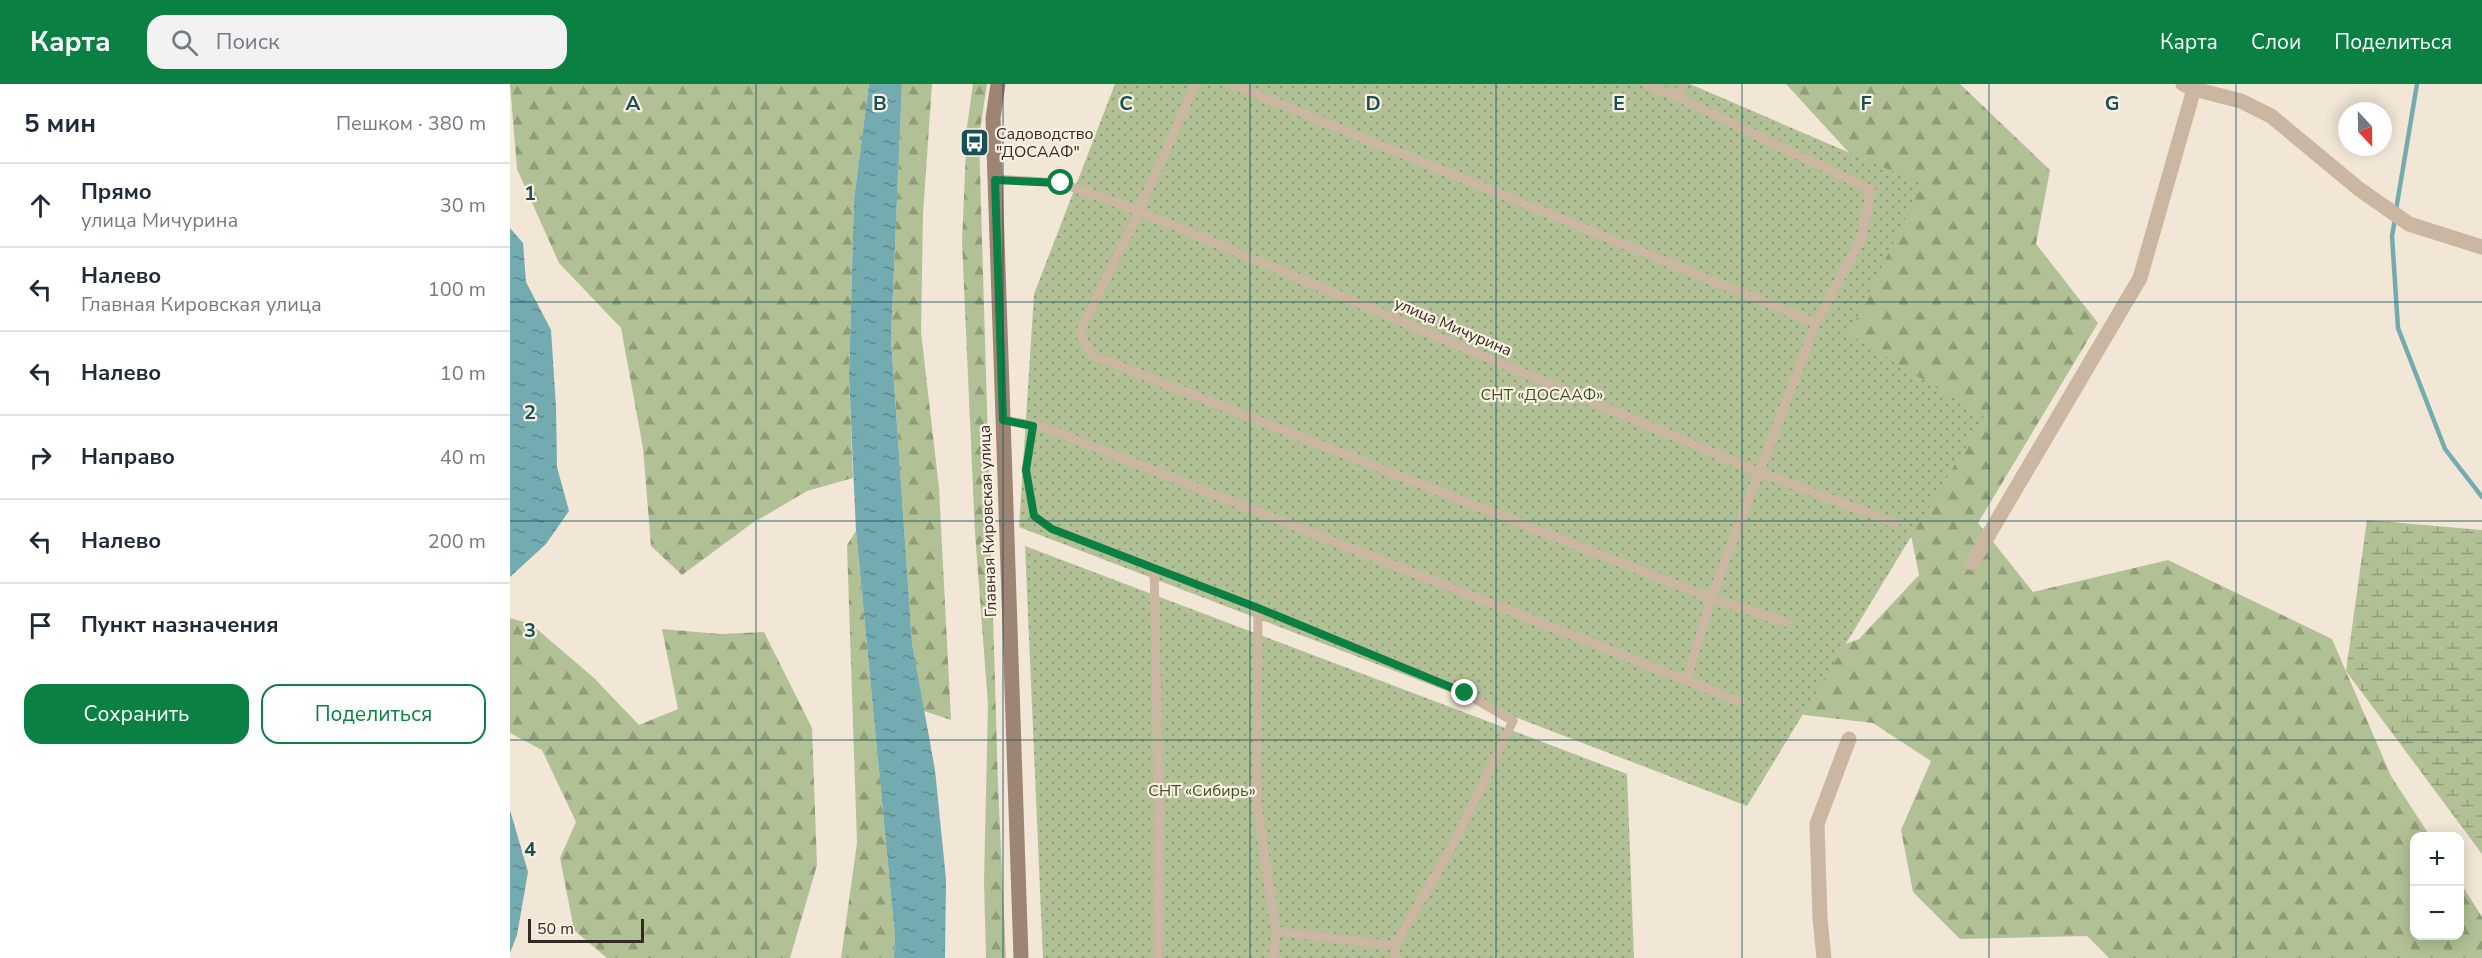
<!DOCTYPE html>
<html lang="ru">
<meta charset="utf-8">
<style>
:root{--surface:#fff;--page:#f2f2f3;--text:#1f2937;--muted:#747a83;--line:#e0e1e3;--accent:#0b8043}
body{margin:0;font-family:"Nunito Sans",sans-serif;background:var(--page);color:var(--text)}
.controls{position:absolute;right:18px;bottom:18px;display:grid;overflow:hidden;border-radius:12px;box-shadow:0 3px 15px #0003}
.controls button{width:54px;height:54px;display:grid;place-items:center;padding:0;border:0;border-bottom:2px solid var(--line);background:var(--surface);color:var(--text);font:30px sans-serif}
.compass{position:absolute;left:1828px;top:18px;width:54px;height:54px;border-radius:50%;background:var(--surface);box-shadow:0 3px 15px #0003;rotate:158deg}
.scale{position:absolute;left:18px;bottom:15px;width:116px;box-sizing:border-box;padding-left:6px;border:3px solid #342a25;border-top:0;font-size:16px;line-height:21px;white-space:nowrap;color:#342a25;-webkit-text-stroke:4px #faf0e2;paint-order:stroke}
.stop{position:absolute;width:18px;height:18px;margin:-14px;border:4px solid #0b8043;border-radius:50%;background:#fff}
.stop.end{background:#0b8043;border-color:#fff;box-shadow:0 2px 6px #0008}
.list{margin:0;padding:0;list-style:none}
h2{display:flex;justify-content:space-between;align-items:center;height:78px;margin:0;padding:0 24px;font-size:26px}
h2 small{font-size:20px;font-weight:400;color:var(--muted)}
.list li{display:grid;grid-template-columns:39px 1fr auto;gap:18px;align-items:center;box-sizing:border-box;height:84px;padding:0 24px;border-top:2px solid var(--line)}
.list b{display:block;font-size:22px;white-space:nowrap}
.list p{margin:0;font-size:20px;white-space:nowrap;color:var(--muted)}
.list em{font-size:20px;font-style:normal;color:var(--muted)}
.actions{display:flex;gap:12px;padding:18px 24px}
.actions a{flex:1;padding:14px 0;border:2px solid var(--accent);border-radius:18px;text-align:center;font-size:21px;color:var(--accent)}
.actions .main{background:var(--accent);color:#fff}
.icon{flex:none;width:33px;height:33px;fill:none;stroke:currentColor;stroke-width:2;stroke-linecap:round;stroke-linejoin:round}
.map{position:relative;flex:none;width:1972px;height:874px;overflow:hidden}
header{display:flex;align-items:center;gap:36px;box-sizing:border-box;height:84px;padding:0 30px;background:var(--accent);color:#fff}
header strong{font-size:28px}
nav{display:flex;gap:33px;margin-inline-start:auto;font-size:21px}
.search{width:420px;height:54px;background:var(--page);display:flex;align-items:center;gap:15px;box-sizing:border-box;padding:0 21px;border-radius:18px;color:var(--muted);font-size:22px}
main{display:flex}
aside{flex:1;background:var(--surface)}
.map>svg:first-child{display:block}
.forest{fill:url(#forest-firs)}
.wetland{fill:url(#wetland-marsh)}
.garden{fill:url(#garden-dots)}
.water{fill:url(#water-ripples)}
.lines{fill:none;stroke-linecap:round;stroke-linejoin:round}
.stream{stroke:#73abb0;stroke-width:4.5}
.service{stroke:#cab6a1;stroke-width:9}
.minor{stroke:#cab6a1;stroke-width:15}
.secondary{stroke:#9e8473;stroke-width:15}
.route{stroke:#0b8043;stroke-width:8}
.grid{fill:none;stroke:#185057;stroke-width:1.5;stroke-opacity:0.55}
.labels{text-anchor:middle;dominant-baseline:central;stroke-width:4.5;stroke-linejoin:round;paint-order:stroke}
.poi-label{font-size:16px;fill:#342a25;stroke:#faf0e2;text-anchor:start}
.street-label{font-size:16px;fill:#342a25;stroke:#faf0e2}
.park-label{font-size:16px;fill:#415327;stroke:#faf0e2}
.grid-label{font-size:20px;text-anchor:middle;font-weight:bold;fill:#185057;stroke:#faf0e2;stroke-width:4.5;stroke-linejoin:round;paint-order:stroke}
</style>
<header>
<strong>Карта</strong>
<div class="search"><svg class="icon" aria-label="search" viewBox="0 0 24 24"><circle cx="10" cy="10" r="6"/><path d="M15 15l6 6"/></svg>Поиск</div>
<nav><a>Карта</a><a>Слои</a><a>Поделиться</a></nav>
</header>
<main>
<aside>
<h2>5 мин<small>Пешком · 380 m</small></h2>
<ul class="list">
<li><svg class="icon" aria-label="ahead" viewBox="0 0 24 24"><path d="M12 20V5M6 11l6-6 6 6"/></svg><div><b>Прямо</b><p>улица Мичурина</p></div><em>30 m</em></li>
<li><svg class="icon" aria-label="left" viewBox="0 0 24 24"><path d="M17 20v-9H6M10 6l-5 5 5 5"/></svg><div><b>Налево</b><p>Главная Кировская улица</p></div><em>100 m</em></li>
<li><svg class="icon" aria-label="left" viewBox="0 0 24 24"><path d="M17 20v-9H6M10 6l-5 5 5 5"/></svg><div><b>Налево</b></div><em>10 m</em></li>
<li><svg class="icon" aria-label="right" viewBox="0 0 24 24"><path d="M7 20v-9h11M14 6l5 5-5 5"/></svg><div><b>Направо</b></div><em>40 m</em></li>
<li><svg class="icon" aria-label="left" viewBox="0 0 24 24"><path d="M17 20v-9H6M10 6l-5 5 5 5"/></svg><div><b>Налево</b></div><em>200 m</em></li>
<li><svg class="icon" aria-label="arrive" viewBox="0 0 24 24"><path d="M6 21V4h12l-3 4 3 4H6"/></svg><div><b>Пункт назначения</b></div></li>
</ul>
<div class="actions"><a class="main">Сохранить</a><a>Поделиться</a></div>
</aside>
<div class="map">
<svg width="1972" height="874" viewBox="0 0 1972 874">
<defs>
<pattern id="forest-firs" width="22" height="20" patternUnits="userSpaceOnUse" patternTransform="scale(1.5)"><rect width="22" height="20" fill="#b1c195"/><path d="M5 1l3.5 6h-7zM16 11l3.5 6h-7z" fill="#919d79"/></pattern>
<pattern id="wetland-marsh" width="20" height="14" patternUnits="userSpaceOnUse" patternTransform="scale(1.5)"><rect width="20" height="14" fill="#b1c195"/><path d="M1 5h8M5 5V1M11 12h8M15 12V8" fill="none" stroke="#919d79"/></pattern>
<pattern id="garden-dots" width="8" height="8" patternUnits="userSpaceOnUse" patternTransform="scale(1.5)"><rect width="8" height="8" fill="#b1c195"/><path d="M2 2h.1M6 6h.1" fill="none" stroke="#919d79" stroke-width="1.8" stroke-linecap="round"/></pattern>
<pattern id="water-ripples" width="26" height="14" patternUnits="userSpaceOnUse" patternTransform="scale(1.5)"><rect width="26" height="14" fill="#73abb0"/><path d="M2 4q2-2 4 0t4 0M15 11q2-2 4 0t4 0" fill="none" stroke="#5f8b8f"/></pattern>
</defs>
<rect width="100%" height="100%" fill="#f2e6d6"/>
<path class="forest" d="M0,0H359L344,115L339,293L343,394L297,407L241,440L172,491L141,462L133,364L111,244L49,179L7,85Z
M392,0H422L413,130L411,248L429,404L441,636L414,627L402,559L381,255Z
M463,0H477L469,52L488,701L496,874H476L474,797L478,621L465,449L452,158L457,43Z
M1276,0H1450L1540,86L1526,160L1588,239L1468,439L1523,508L1658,476L1822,555L1881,692L1920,752H1904V852H1950V798L1972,833V874H1599L1577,852L1450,855L1403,808L1391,746L1421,677L1363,639L1278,629L1290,576L1349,555L1409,491L1398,436L1326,243L1376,109Z
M346,447L385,853L384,874H331L347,759L337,461Z
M0,534L21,540L84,594L129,641L168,625L152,545L210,550L254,548L302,644L307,781L280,874H97L64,846L50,774L66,738L32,666L0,649Z"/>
<path class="wetland" d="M1857,436L1972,446V770L1836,587Z"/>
<path class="garden" d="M605,0H1180L1412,100L1339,250L1474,333L1237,722L509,443L524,210Z
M515,462L1117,690L1124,874H533Z"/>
<path class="water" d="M359,0H392L381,255L402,559L425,686L436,795L435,874H384L385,853L346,447L339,293L344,115Z
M0,144L13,159L16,198L41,246L46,323L47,383L59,427L36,460L0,493Z
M0,726L18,788L7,851L0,869Z"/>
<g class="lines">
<path class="stream" d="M1886,126L1907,0
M1885,135L1882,152L1888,244L1935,365L1972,413"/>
<path class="service" d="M685,0L629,127L571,246L572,255L584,272L1201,514L1278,539
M721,0L1306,239
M1136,0L1168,13
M1173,0L1168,13L1361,106L1351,155L1306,239L1201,514L1177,596
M485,95L551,99L629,127L1249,388L1385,439
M493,336L533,343L1229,617
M523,342L516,386L524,432L542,445L748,524L955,609L1003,637L947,753L885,862L884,874
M644,483L649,723L648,874
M748,524L747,722L766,847L763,874
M766,847L885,862"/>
<path class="minor" d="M1673,0L1684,5L1731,17L1761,32L1849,105L1899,140L1972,163
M1462,479L1630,194L1684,5
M1314,874L1310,834L1307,740L1339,655"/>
<path class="secondary" d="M488,0L483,34L511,874"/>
</g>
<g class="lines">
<path class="route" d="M551,99L485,96L493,336L523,342L516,386L524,432L542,445L748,524L955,609"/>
</g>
<path class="grid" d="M246,0V874M493,0V874M740,0V874M986,0V874M1232,0V874M1479,0V874M1726,0V874M0,218H1972M0,437H1972M0,656H1972"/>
<defs>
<symbol id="bus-square" viewBox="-11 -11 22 22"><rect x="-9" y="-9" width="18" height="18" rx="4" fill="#185057" stroke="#faf0e2"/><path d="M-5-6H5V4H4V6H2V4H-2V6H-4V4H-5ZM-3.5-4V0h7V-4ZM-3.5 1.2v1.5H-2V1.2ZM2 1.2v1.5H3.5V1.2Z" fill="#fff"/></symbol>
</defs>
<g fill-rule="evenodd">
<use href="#bus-square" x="448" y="42" width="33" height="33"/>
</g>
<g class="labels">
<g class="poi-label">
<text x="486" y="50">Садоводство<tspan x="486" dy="18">"ДОСААФ"</tspan></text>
</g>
<g class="street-label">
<text transform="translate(943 243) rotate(23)">улица Мичурина</text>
<text transform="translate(478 437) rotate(-92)">Главная Кировская улица</text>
</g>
<g class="park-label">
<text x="1032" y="311">СНТ «ДОСААФ»</text>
<text x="692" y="707">СНТ «Сибирь»</text>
</g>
</g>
<g class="grid-label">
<text x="123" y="26">A</text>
<text x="370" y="26">B</text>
<text x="616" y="26">C</text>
<text x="863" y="26">D</text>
<text x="1109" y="26">E</text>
<text x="1356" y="26">F</text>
<text x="1602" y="26">G</text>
<text x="20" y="116">1</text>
<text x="20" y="335">2</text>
<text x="20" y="553">3</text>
<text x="20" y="772">4</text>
</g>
</svg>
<div class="controls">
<button>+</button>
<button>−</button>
</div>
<svg class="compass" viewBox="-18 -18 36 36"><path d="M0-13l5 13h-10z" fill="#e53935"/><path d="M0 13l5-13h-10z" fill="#747a83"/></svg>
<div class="scale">50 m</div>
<div class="stop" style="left:551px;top:99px"></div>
<div class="stop end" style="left:955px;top:609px"></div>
</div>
</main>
